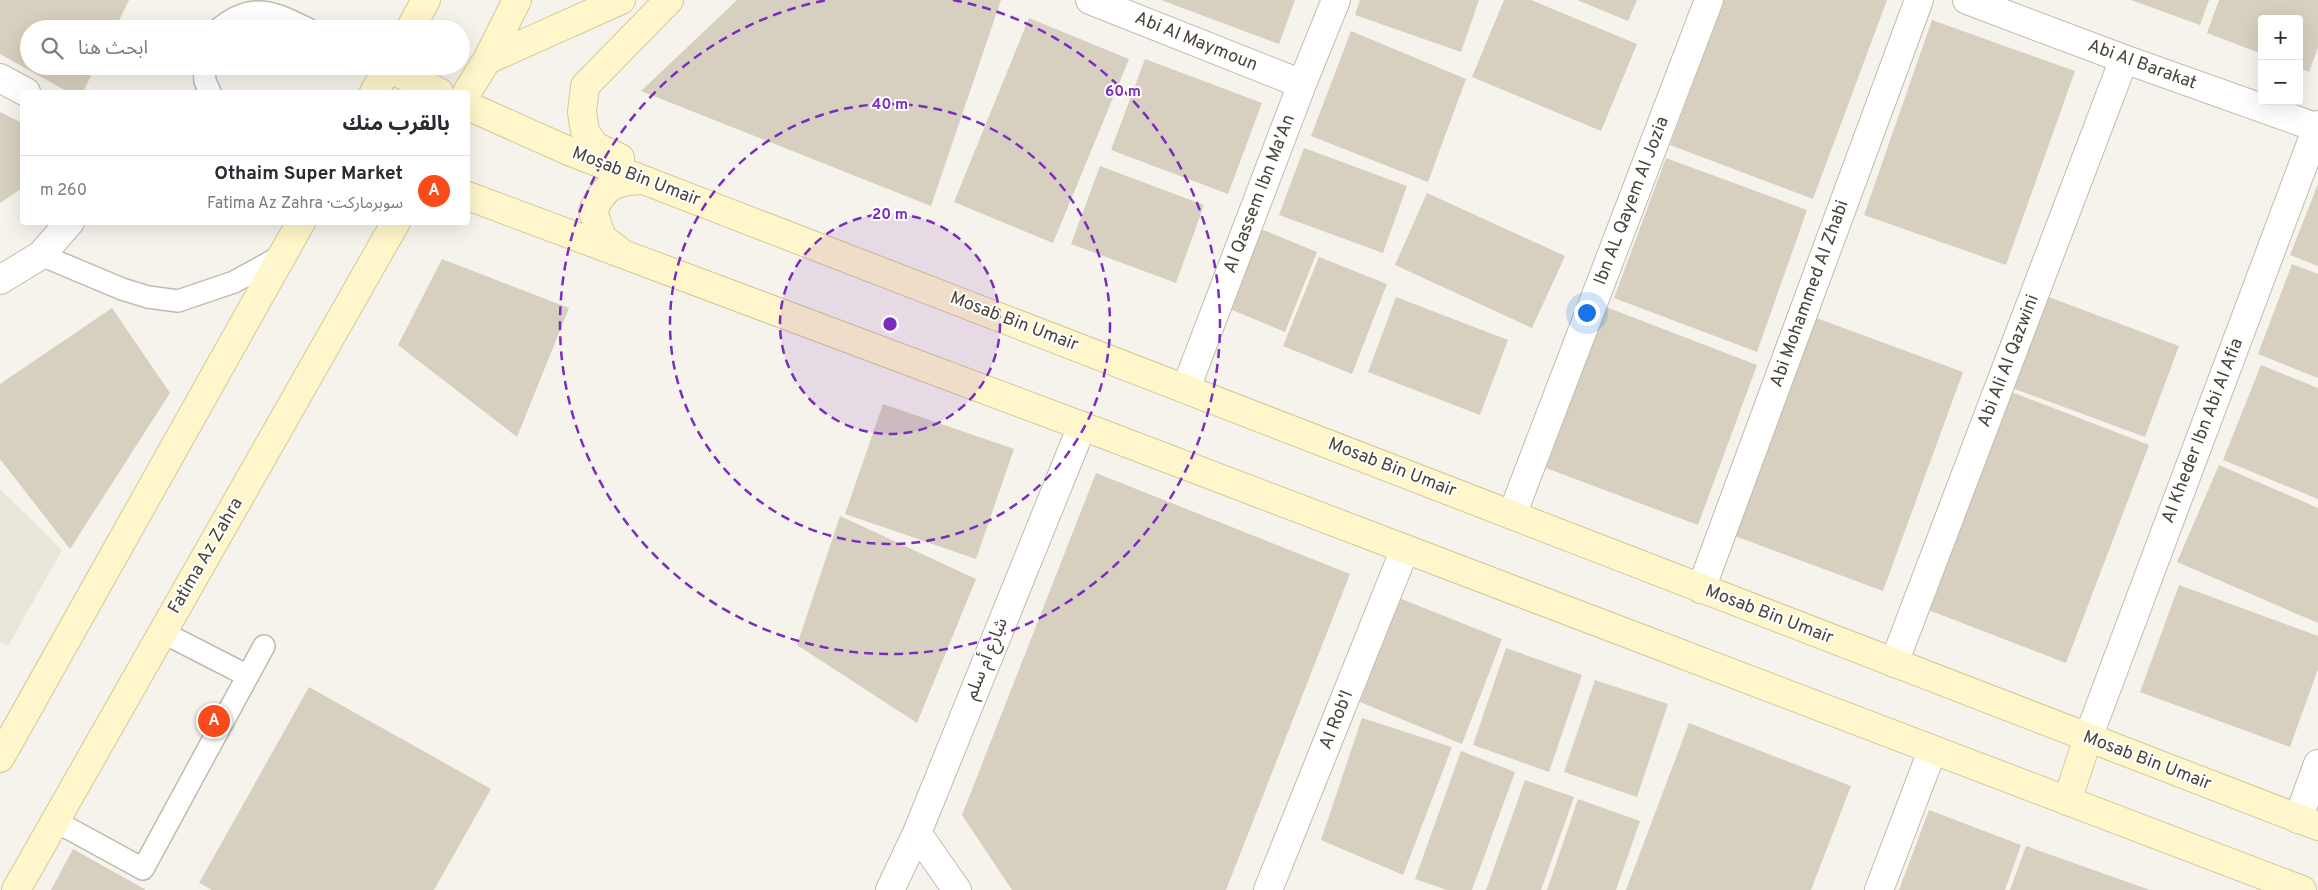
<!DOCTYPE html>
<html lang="ar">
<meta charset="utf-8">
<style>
:root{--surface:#fff;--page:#f7f7f7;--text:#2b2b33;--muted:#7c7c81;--line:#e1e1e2;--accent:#fc4b1b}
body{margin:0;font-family:Overpass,"Noto Sans Arabic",sans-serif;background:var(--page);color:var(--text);direction:rtl}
.controls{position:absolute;right:15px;top:15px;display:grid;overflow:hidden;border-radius:5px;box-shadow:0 5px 20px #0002}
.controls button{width:45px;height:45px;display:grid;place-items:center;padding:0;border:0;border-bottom:1px solid var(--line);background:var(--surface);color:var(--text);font:25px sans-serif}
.you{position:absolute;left:1586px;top:312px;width:18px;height:18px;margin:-12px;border:4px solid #fff;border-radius:50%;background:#1a73e8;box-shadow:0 0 0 8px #1a73e833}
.badge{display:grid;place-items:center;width:32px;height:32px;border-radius:50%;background:var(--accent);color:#fff;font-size:16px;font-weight:700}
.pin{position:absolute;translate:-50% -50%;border:2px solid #fff;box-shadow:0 1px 5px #0006}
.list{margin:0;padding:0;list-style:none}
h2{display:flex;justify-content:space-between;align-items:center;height:65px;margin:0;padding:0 20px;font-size:21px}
h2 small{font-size:16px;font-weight:400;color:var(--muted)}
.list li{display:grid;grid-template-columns:32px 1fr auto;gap:15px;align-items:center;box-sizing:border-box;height:70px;padding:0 20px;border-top:1px solid var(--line)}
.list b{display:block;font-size:19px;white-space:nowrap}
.list p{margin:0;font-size:16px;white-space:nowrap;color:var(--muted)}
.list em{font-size:16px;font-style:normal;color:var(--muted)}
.icon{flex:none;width:28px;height:28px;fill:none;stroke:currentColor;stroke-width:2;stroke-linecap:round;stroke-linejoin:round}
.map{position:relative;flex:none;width:2318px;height:890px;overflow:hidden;direction:ltr}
.search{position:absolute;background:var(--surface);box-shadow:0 5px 20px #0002;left:20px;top:20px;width:450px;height:55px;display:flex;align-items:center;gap:12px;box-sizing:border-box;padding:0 18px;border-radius:28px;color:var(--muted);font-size:19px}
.panel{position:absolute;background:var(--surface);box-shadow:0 5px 20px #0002;left:20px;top:90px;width:450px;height:135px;border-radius:5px;direction:rtl}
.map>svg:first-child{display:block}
.residential{fill:#e9e5d9}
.building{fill:#d7d0c0}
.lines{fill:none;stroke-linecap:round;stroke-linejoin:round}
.lane-casing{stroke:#c1bbad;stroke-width:24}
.street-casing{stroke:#c1bbad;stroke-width:30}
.secondary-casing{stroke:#d5c99a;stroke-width:30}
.lane{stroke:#fff;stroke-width:21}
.street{stroke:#fff;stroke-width:28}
.secondary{stroke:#fff6cb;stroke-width:28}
.ring{fill:none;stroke:#7b2cbf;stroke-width:2.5;stroke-dasharray:9 6}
.labels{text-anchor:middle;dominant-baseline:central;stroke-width:4;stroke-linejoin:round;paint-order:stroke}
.street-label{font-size:18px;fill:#4a4438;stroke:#fff}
.centre{fill:#7b2cbf;stroke:#fff;stroke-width:2.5}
.ring-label{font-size:15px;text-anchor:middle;font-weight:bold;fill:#7b2cbf;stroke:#fff;stroke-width:4;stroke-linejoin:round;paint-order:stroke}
</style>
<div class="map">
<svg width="2318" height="890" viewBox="0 0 2318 890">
<rect width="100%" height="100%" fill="#f5f3eb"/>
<path class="residential" d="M0,489L62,550L8,646L0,642Z"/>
<path class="building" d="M0,0H129L115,29H29V66H96L83,92H68L0,54Z
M737,0H1001L931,206L641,91Z
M1161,0H1295L1279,44Z
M1360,0H1479L1461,52L1355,15Z
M1504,0H1531L1637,44L1601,131L1472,77Z
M1577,0H1637L1628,21Z
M1724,0H1887L1813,199L1670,145Z
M2131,0H2209L2200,25Z
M2219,0H2318V48L2309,72L2299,68V19H2262V54L2207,33Z
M1029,18L1129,59L1053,243L954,202Z
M1932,20L2075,71L2006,265L1864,215Z
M1351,31L1466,79L1428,182L1311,136Z
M1145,59L1262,103L1228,194L1111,150Z
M0,112L22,123V188L0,203Z
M1304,148L1407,186L1383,253L1279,215Z
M1666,158L1807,210L1757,352L1614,298Z
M1100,166L1204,205L1176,283L1071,244Z
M2318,184V266L2290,255Z
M1427,193L1565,256L1532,328L1395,265Z
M1261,229L1317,252L1285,332L1230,309Z
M1319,257L1387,284L1352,374L1283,346Z
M442,259L569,308L517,437L398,345Z
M2292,264L2318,274V378L2258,354Z
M2046,296L2179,346L2145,437L2012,388Z
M1396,297L1508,340L1480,415L1368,372Z
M1606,307L1757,365L1698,525L1546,468Z
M112,308L170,393L70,549L0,459V384Z
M1811,316L1963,372L1883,591L1732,535Z
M2261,365L2318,388V499L2223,460Z
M2009,391L2149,445L2066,663L1926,609Z
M883,404L1014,449L976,559L845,514Z
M2219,465L2318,508V623L2177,562Z
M1096,473L1350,574L1226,890H1012L962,815Z
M840,516L976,579L917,723L797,645Z
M2179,585L2318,636V669L2290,747L2140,692Z
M1399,598L1502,639L1462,744L1360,702Z
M1506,648L1582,675L1549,772L1473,745Z
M1595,680L1668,704L1637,797L1564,772Z
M309,687L491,789L434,890H212L199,883Z
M1362,718L1452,747L1403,875L1321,840Z
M1689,723L1851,786L1811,890H1626Z
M1461,751L1515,772L1472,890H1447L1415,879Z
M1525,780L1574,797L1541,890H1486Z
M1578,799L1640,821L1616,890H1547Z
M1929,810L2021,845L2005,890H1899Z
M2026,846L2150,890H2010Z
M73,849L146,890H51Z"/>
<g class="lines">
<defs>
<path id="lane" d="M219,29C252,1 274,12 308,29
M204,66L205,81L210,92
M41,255L122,289L148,297L178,301L234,282L283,255
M162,632L248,676
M55,821L143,869L264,646"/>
<path id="street" d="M1090,0L1302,84
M1967,0L2124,59L2318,128
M0,78L26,92
M0,280L41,255L70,222
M1186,388L1302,84L1336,0
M1512,515L1709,0
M1701,589L1919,0
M1894,663L2124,59
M2088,738L2318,125
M2298,819L2318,764
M917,833L957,890
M890,890L917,833L1082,426
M1268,890L1405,549
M1879,890L1932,751"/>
<path id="secondary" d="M410,29L426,0
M487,60L621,0
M388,68L439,92
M374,92L389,66
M467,92L487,60L517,0
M468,106L571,152L2318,826
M620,158L595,146L585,132L582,112L585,86L669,0
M468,196L1082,426L2302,890
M617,249L602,238L593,211C605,184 616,181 644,180
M0,758L301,222
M2067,801L2088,738
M16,890L396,222"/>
</defs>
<use href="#lane" class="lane-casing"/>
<use href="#street" class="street-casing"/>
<use href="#secondary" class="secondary-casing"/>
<use href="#lane" class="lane"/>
<use href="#street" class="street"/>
<use href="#secondary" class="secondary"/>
</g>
<circle cx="890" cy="324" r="110" fill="#7b2cbf" fill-opacity=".12"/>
<g class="ring">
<circle cx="890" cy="324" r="110"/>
<circle cx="890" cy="324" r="220"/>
<path d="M953 0A330 330 0 1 1 827 0"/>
</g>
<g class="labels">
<g class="street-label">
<text transform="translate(1196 42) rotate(22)">Abi Al Maymoun</text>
<text transform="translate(2142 65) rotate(20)">Abi Al Barakat</text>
<text transform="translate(636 177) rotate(21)">Mosab Bin Umair</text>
<text transform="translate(1260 194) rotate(-69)">Al Qassem Ibn Ma'An</text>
<text transform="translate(1632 201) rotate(-69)">Ibn AL Qayem Al Jozia</text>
<text transform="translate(1810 294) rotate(-70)">Abi Mohammed Al Zhabi</text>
<text transform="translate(1014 322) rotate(21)">Mosab Bin Umair</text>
<text transform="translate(2009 361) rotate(-69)">Abi Ali Al Qazwini</text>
<text transform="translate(2203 431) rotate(-69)">Al Kheder Ibn Abi Al Afia</text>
<text transform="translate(1392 468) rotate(21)">Mosab Bin Umair</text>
<text transform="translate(206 556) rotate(-60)">Fatima Az Zahra</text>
<text transform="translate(1769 615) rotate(21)">Mosab Bin Umair</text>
<text transform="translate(987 659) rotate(-68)">شارع أم سلم</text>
<text transform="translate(1337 720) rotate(-68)">Al Rob'I</text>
<text transform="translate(2147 761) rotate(21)">Mosab Bin Umair</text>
</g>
</g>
<circle cx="890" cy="324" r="8" class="centre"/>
<g class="ring-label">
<text x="1123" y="96">60 m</text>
<text x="890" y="109">40 m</text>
<text x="890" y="219">20 m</text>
</g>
</svg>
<div class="controls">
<button>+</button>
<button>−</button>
</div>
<div class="you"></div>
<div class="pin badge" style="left:214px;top:721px">A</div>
<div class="search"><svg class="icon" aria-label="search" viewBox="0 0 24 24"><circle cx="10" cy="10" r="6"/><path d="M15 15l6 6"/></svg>ابحث هنا</div>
<section class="panel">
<h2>بالقرب منك<small></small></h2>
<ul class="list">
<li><span class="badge">A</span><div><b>Othaim Super Market</b><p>سوبرماركت · Fatima Az Zahra</p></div><em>260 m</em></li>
</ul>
</section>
</div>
